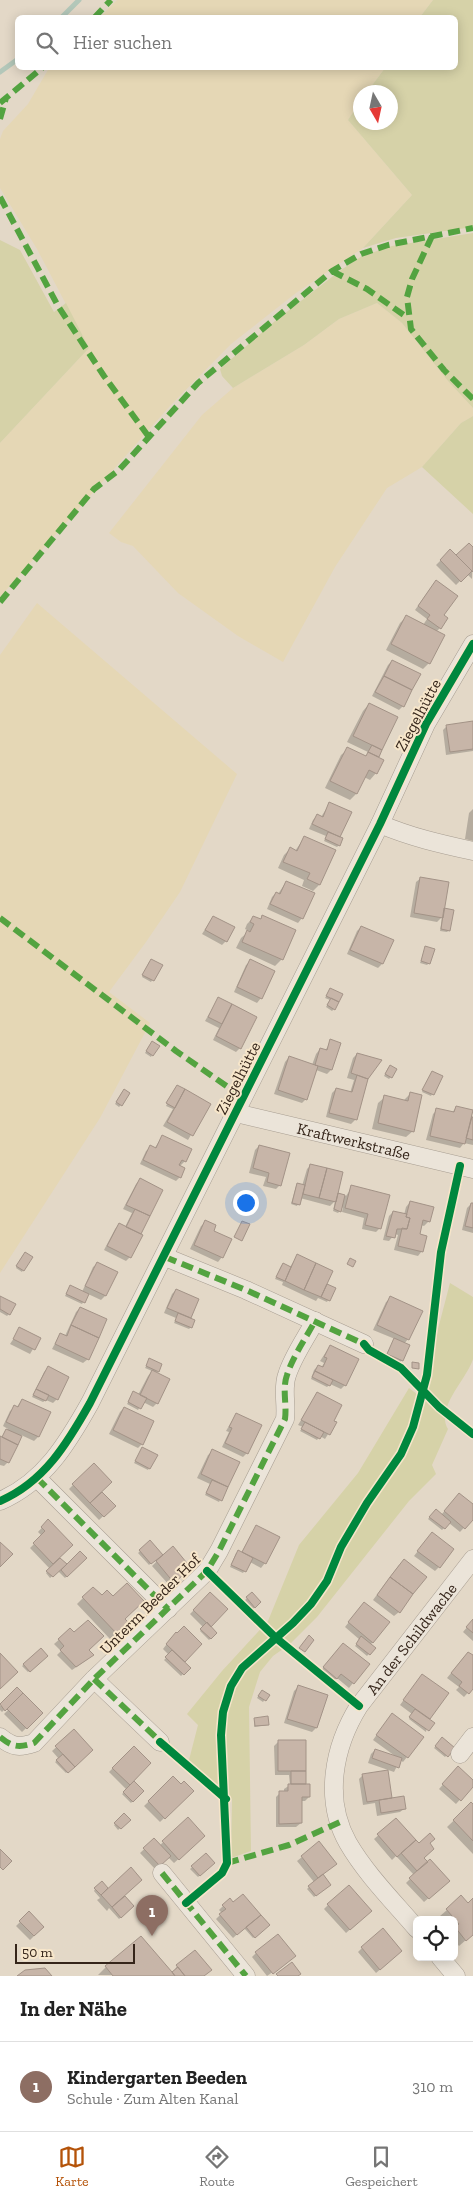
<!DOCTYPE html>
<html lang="de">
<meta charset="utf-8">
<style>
:root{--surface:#fff;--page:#f6f6f6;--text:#222;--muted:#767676;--line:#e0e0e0;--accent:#b45309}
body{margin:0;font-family:"Zilla Slab",serif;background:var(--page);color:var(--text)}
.controls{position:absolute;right:15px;bottom:15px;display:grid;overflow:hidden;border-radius:8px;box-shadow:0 2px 12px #0003}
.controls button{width:45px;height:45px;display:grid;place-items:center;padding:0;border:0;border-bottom:1px solid var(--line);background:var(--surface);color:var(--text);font:25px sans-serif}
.compass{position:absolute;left:353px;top:85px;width:45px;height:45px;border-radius:50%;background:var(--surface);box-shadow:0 2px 12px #0003;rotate:171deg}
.scale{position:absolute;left:15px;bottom:12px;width:120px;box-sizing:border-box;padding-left:5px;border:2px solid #35251a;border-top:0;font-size:14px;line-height:18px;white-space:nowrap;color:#35251a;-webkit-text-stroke:4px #f7e6ca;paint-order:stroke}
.you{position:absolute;left:245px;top:1202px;width:18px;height:18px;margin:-12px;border:4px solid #fff;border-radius:50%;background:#1a73e8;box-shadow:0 0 0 8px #1a73e833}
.badge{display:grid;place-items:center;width:32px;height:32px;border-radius:50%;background:var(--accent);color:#fff;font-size:16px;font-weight:700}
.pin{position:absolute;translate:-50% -41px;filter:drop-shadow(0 1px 2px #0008)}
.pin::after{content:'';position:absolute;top:26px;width:18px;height:15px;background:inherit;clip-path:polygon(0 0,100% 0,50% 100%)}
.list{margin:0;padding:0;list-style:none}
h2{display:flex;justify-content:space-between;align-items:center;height:65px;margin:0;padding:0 20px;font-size:21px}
h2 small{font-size:16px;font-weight:400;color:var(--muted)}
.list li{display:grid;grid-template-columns:32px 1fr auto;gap:15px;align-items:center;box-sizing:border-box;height:90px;padding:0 20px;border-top:1px solid var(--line)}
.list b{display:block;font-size:19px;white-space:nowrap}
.list p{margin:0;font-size:16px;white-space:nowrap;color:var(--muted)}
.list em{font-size:16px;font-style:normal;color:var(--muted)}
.icon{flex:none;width:28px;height:28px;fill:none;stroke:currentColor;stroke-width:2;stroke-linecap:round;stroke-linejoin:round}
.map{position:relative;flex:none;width:473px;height:1976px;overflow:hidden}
.search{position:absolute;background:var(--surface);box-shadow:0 2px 12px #0003;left:15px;right:15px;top:15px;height:55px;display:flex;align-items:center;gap:12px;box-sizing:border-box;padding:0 18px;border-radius:8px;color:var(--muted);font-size:19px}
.sheet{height:155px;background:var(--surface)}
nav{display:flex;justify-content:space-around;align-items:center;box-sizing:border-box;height:70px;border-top:1px solid var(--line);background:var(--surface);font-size:14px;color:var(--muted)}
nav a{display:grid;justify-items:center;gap:2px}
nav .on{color:var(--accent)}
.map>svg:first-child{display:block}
.farmland{fill:#e5d7b5}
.green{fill:#d6d2a8}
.shadow{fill:#0003}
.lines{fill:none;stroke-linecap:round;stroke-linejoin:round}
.stream{stroke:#b3c7b9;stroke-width:5}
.building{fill:#c7b5a8;stroke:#a39387}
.minor-casing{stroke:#a79d91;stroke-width:19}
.minor{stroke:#ebe4d9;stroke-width:18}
.quiet{stroke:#53a340;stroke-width:6;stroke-dasharray:12 6;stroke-linecap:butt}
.cycleway-casing{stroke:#f7e6ca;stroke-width:11}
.cycleway{stroke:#00873e;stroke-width:8}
.labels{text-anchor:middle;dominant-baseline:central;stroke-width:4;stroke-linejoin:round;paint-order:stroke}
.street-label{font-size:16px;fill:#35251a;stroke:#f7e6ca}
</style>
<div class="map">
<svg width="473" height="1976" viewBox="0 0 473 1976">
<rect width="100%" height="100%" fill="#e3d8c7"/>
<path class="farmland" d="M117,0H433L420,17L99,18Z
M49,68H385L367,92H360V102L348,120L412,195L363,248L296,293L231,344L170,406L0,597V443L89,348L37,249L0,188V139L3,131L28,104Z
M377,303L402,323L448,381L473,408V416L461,423L422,467L387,488L335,567L283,662L238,636L178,593L133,546L121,542L109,533L202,415L233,388L304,345L339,319Z
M37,603L237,774L180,892L146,942L109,992L150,1023L100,1118L0,1273V655Z"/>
<path class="green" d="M433,0H473V227L396,238L363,248L412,195L348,120L360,102V122H390V92H367L385,68H456V18L420,17Z
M473,233V408L448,381L402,323L377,303L339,319L304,345L233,388L222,376L220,369L275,321L341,270L362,256L392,246Z
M0,240L20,250L54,312L66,303L89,348L0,443Z
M473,416V514L422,467L461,423Z
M450,1283L473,1297C473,1310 473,1348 473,1359C467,1379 435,1408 448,1429L432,1465L436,1474L409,1501L317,1617L290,1644L273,1656L260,1672L249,1707L251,1851L231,1858L232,1799L189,1760L198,1725L187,1714L222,1671L268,1621L299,1545L358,1473L409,1388L426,1401L438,1329Z"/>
<path class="shadow" d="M473,549L472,579L467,574L456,585L436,565L450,551L456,557Z
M432,586L442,615L440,628L436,632L429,663L423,669L386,650L400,623L406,617L423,625L427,619L415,610Z
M392,661L403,706L399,710L372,696L388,665Z
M369,704L378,756L376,773L370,780L364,777L356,794L350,800L325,788L341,755L348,749L365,757L367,755L368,752L347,742L363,711Z
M473,722V751L446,755L443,730L447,726Z
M330,803L338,838L339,845L337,847L324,841L326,836L309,829L313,820L317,816L321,817Z
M473,809V841L465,839L469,813Z
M304,838L319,885L313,891L302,886L304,880L278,868L284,855L290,849L295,851Z
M421,878L443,909L449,930L447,932L440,931L442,917L437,922L410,917L416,882Z
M286,882L302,918L298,923L267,909L272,897L276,893L278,894Z
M213,917L226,941L222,945L202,934Z
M254,917L260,920L263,917L282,959L275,966L236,948L241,938L249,931L245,929L247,924Z
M361,927L392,941L382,964L378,968L347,954L357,931Z
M426,947L429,963L427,965L420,963Z
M251,961L261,998L257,1003L234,992L246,965Z
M149,962L161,965L151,982L142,977Z
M330,989L334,1009L332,1011L326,1007L330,1000L325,998Z
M218,999L240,1048L236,1052L213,1040L219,1028L205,1021Z
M331,1041V1070L327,1074L316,1070L306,1099L302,1103L274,1094L285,1062L289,1057L312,1065L316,1054L320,1049L325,1051Z
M150,1045L152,1055L151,1057L145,1053Z
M357,1054L367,1078L356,1119L351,1124L326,1117L332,1093L336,1089L350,1093L354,1080L347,1078L353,1058Z
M388,1068L391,1077L389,1079L384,1076Z
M432,1072V1094L431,1096L422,1092Z
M175,1088L209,1104L188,1140L163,1126L173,1109L166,1106Z
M122,1092L121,1105L119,1107L115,1104Z
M410,1094L413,1131L406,1137L372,1129L378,1103L385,1097L404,1100Z
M456,1107L473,1118V1145L464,1143L460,1148L426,1140L433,1114L437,1110L452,1113Z
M162,1137L185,1161L179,1167L180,1177L176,1181L140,1164L146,1151L151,1147L154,1149Z
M259,1146L280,1185L276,1189L263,1186L266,1177L249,1173L255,1150Z
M311,1165L337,1194L346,1196L352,1187L380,1228L376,1232L362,1229L364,1218L342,1212L343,1207L338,1213L333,1211L335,1201L330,1206L300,1198L297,1206L291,1204L296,1186L298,1184L302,1186L307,1169Z
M140,1180L130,1257L126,1261L104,1250L115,1229L119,1224L125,1227L132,1213L123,1209L136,1184Z
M410,1202L429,1221L424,1226L421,1225L418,1235L422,1251L418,1256L394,1250L398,1235L395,1234L389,1241L383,1240L389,1216L393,1212L404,1215L406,1207Z
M471,1204H473V1233L462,1230L467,1208Z
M206,1222L212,1231L222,1257L218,1262L190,1249L201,1226Z
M23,1255V1270L22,1272L16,1268Z
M297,1256L326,1284L334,1288L327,1302L318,1298L316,1301L282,1285L283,1282L275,1279L281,1266L283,1264L290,1267Z
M98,1263L117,1273L105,1296L101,1300L88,1294L82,1304L65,1296L69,1288L82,1292L93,1267Z
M176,1290L198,1299L189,1319L191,1327L189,1329L174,1323L176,1318L164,1313L172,1294Z
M0,1297L9,1314L7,1316L0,1312Z
M391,1298L408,1339L404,1344L402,1360L398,1365L384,1358L395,1339L373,1330L386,1302Z
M80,1308L88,1359L83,1363L52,1349L60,1334L65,1336L76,1312Z
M20,1329L39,1339L30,1354L10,1344Z
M330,1346L345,1385L341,1389L330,1384L327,1387L311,1379L314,1370L318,1366L321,1368L324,1363L320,1361Z
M150,1359L158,1371L155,1373L157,1403L153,1407L143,1402L138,1410L127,1404L132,1395H138L148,1376L152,1371L145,1368Z
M48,1368L57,1399L53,1403L46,1400L43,1402L32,1397L44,1372Z
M317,1394L332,1421L335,1423L325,1439L320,1436L317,1440L300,1431L303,1427L298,1425Z
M22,1400L49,1413L38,1437L34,1441L21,1435L8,1462L4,1466L0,1465V1438L2,1439L8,1429L3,1426L10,1411L15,1407L16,1408Z
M124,1408L142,1444L138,1448L109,1434L120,1412Z
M236,1414L247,1453L243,1457L222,1447L229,1432L226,1431Z
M142,1448L149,1468L148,1470L134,1463Z
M213,1451L238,1463L219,1502L205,1495L210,1484L197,1478L208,1455Z
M94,1464L101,1492L114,1506L99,1520L69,1489Z
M455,1499L473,1506V1518L460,1532L449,1523L442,1530L428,1519L436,1510L441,1515Z
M48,1521L59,1558L66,1566L85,1558L65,1578L58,1571L50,1578L46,1573L50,1569L30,1548L42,1536L38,1532Z
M256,1527L265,1563L261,1568L250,1562L243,1573L230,1567L236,1553H241Z
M428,1538L439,1567L435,1571L414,1556Z
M150,1542L158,1557L149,1565L138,1553Z
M158,1560L186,1573L170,1586L152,1566Z
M399,1565V1612L394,1616L373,1600Z
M93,1588L127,1623L110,1639L77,1604Z
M210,1594L209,1626L216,1633L209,1640L200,1631L203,1627L190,1614Z
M251,1594L260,1602L253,1609L245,1600Z
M360,1608L373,1642L370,1645L374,1648L367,1656L355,1646L360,1640L345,1627Z
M473,1620V1641L463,1632Z
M70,1630L88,1659L72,1670L57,1655L61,1651L54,1644Z
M172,1637L200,1644L183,1662L189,1668L181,1676L164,1660L169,1655L163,1649Z
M339,1648L368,1664L349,1688L337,1678L332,1682L320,1672Z
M41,1650L46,1656L28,1672L22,1666Z
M464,1657H473V1687L464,1697L456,1690L459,1687L447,1678Z
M418,1680L447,1693L428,1720L426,1732L409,1719L412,1714L400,1705Z
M299,1686L327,1695L316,1728L312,1732L284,1723L294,1691Z
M17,1689L42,1713L22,1732L4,1714L9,1709L7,1707L2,1712L0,1710V1706Z
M260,1693L268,1695L263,1702L257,1698Z
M255,1719L268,1725L254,1727Z
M388,1719L422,1737L407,1757L403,1762L400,1760L394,1772L368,1763L371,1754L375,1750L395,1756L373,1740Z
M74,1731L92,1750L66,1773L55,1762L59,1759L52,1751Z
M442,1739L453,1748L445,1757L434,1748Z
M279,1741L309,1797L305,1801H301V1823L296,1827H276V1797L280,1793H284V1789L290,1785L289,1775H275L274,1746Z
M134,1747L132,1781L142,1791L131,1803L122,1794L127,1790L109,1772Z
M454,1772L473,1781V1785L456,1804L439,1789Z
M363,1775L391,1799L405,1808L400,1812L377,1816L375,1803L363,1805L359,1779Z
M173,1778L181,1786L192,1791L160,1822L144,1806Z
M471,1804L473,1806V1854L447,1827Z
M124,1815L129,1820L118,1830L114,1825Z
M188,1819L204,1836L174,1863L168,1857L155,1869L140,1853L154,1840L159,1846Z
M396,1820L419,1845L428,1843L423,1858L444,1885L424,1902L406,1883L414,1875L396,1856L392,1860L374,1839Z
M206,1855L213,1863L198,1877L190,1869Z
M302,1857L322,1875L328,1886L314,1897L307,1889L314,1882L297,1861Z
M95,1889L104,1893L123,1896L133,1906L119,1919L109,1908L107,1911L97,1900L100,1898L94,1891Z
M473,1900V1934L459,1946L454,1940V1920H444L440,1916L447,1910L468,1904Z
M233,1904L268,1925L253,1938L244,1928L233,1938L216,1919L222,1913L219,1910L223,1906Z
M328,1905L366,1915L346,1933L324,1909Z
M29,1913L43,1927L30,1940L16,1926Z
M362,1948L397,1955L376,1973L358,1952Z
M256,1953L290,1960L267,1976L252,1957Z
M177,1966L203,1976L98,1975L106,1967L172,1974Z"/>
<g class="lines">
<path class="stream" d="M61,18L79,0
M0,72L18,59"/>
</g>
<path class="building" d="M469,543L473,547V572L456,555Z
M450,549L472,571L461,582L440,560Z
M436,580L458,596L444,615L448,618L441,629L427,619L430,615L418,606Z
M406,615L445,635L430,664L391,644Z
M392,660L421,674L412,690L384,676Z
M384,676L412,690L404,707L375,692Z
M369,703L398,717L382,750L353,736Z
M473,721V749L450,752L446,725Z
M372,745L382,750L379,757L368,752Z
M347,747L366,756L368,752L384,760L377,774L369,770L357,794L330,781Z
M329,802L352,812L340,837L312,824L317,814L323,817Z
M328,832L343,838L340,846L325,839Z
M304,836L336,850L320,885L307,879L310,873L283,862L290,847L297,851Z
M420,877L449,882L443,918L414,913Z
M286,881L315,893L303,919L270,904L276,892L280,894Z
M444,908L454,910L450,931L441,929Z
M262,915L296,930L283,960L242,942L247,930L250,932L254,924L250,922L253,916L261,919Z
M213,916L235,927L227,942L205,930Z
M361,926L394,940L383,964L350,950Z
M425,946L435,949L430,964L421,961Z
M151,959L163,965L154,981L142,975Z
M250,959L275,971L262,999L237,987Z
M330,988L343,994L339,1002L326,996Z
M218,997L232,1004L222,1024L208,1017Z
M331,998L339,1002L335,1010L327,1005Z
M232,1004L257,1017L241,1049L216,1036Z
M330,1039L341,1043L332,1070L315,1065L320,1048L327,1050Z
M152,1041L160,1046L153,1056L146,1051Z
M357,1053L382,1060L368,1079L351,1073Z
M289,1056L318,1066L307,1100L278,1090Z
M390,1065L397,1069L392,1078L385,1074Z
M432,1071L443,1076L434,1095L422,1090Z
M357,1075L368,1079L357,1120L329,1113L336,1088L352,1092Z
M177,1085L185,1089L175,1108L166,1103Z
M124,1089L130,1093L122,1106L116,1102Z
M185,1089L211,1104L193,1136L167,1122Z
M410,1092L422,1095L414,1132L378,1123L384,1095L408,1101Z
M456,1106L473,1110L465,1144L430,1136L436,1108L454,1112Z
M472,1117H473V1140L466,1138Z
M162,1135L192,1149L186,1162L182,1160L179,1165L185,1168L181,1178L143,1160L150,1145L156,1148Z
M259,1145L290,1153L281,1186L267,1182L269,1173L253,1168Z
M310,1164L327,1168L319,1198L303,1194Z
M327,1168L343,1172L336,1202L319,1198Z
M140,1178L163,1190L150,1216L126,1205Z
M297,1183L305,1185L300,1205L292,1203Z
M351,1185L390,1195L381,1229L365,1225L368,1214L345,1208Z
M338,1193L345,1195L341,1212L334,1209Z
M410,1201L434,1207L430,1222L423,1220L420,1234L427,1236L423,1252L398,1246L402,1228L407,1229L410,1218L406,1217Z
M471,1203H473V1228L465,1226Z
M135,1209L150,1216L141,1234L126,1227Z
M393,1211L407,1214L406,1217L410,1218L407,1229H397L395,1238L386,1236Z
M205,1220L216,1225L214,1231L232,1239L223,1258L194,1245Z
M242,1221L250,1224L242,1241L234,1237Z
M119,1223L143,1235L131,1258L107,1246Z
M25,1252L33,1257L24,1271L16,1266Z
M297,1254L316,1263L304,1290L285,1281Z
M350,1258L356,1261L353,1267L347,1264Z
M97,1262L118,1272L106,1296L85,1286Z
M283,1263L291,1267L285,1281L276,1277Z
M316,1263L333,1271L321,1297L304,1290Z
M327,1284L336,1288L330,1301L321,1297Z
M70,1285L89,1294L85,1303L66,1294Z
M176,1289L199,1299L191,1318L167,1308Z
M0,1296L16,1304L10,1315L0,1309Z
M390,1296L423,1311L409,1340L377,1325Z
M80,1307L107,1319L99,1338L71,1325Z
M178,1313L195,1320L192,1328L175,1321Z
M71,1325L99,1338L89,1360L55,1344L60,1333L67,1336Z
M19,1327L41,1338L35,1350L13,1339Z
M394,1338L410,1345L403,1361L387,1354Z
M330,1345L359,1359L346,1386L315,1371L318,1365L323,1367L327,1358L324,1357Z
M149,1358L162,1364L159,1372L146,1366Z
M412,1362L419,1363V1369L412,1368Z
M48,1366L69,1377L58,1400L36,1389Z
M152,1370L170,1379L158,1404L140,1395Z
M315,1371L333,1380L330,1386L312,1377Z
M36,1389L49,1395L46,1401L33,1395Z
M133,1391L147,1398L141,1409L128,1402Z
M317,1392L342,1405L334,1421L337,1422L330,1435L301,1420Z
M22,1399L51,1412L39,1437L6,1422L14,1405L18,1407Z
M124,1407L154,1421L143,1445L113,1430Z
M236,1413L262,1425L248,1454L225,1443L232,1428L229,1427Z
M305,1422L324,1432L320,1439L301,1429Z
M6,1429L22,1436L18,1445L2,1437Z
M0,1436L18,1445L9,1463L0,1459Z
M142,1447L158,1455L150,1469L135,1461Z
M212,1449L240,1462L228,1487L201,1474Z
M94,1463L112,1482L90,1503L72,1484Z
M212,1480L228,1487L222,1501L206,1493Z
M102,1492L116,1506L104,1517L90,1503Z
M459,1493L473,1504V1520L465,1529L444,1511Z
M436,1509L451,1522L445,1529L429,1517Z
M48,1519L73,1545L53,1564L33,1543L45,1531L41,1527Z
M256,1525L280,1537L266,1564L242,1552Z
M432,1532L454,1549L440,1568L417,1551Z
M150,1540L163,1555L151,1564L139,1550Z
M0,1542L13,1554L0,1567Z
M173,1546L191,1568L174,1583L156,1561Z
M238,1550L253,1558L246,1572L231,1565Z
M80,1551L87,1558L67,1577L61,1570Z
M60,1558L67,1564L53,1577L46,1571Z
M404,1559L427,1577L413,1594L390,1577Z
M390,1577L413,1594L400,1613L377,1595Z
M127,1583L144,1601L125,1619L129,1623L117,1634L82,1597L93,1587L102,1595L107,1590L113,1596Z
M210,1592L228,1609L211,1627L193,1610Z
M252,1592L261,1602L255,1608L246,1597Z
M364,1602L390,1622L373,1643L348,1622Z
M473,1619V1633L466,1627Z
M88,1620L104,1636L89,1650L94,1655L76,1667L60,1650L64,1646L58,1639L70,1628L74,1632Z
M207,1622L217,1633L211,1639L200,1629Z
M184,1626L202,1644L185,1662L166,1644L176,1632L177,1633Z
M309,1635L314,1640L305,1652L299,1648Z
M361,1636L376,1648L370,1655L356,1644Z
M343,1643L370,1664L354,1684L341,1674L337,1679L323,1667Z
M41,1648L48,1656L30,1672L23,1664Z
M172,1650L191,1668L184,1675L165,1657Z
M468,1652L473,1655V1689L469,1694L459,1686L462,1682L451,1673Z
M0,1653L18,1672L0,1689Z
M422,1674L449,1693L430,1719L403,1700Z
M298,1685L328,1695L317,1728L287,1719Z
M17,1687L23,1693L5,1711L0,1704Z
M262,1690L270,1695L266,1701L258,1696Z
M23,1693L43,1713L27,1729L7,1709Z
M415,1709L435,1723L429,1731L409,1717Z
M392,1713L424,1737L408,1758L376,1735Z
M268,1716L269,1725L255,1726L254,1718Z
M74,1729L93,1750L75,1767L55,1746Z
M442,1737L455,1748L448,1757L435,1746Z
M278,1740H306V1771H278Z
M134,1746L151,1763L130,1785L112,1768Z
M375,1749L402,1758L399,1768L372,1758Z
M63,1754L75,1767L68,1773L56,1760Z
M458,1766L473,1780V1787L461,1801L442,1784Z
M388,1770L392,1798L367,1802L362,1774Z
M291,1771H306V1784H291Z
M173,1776L181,1784L184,1781L194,1791L165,1819L148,1801Z
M134,1781L144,1791L133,1802L123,1792Z
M288,1784H310V1797H302V1823L279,1824V1791H288Z
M404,1796L406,1809L381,1813L379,1800Z
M471,1802L473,1804V1841L453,1820Z
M124,1813L131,1820L121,1829L114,1823Z
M188,1817L205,1836L179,1860L162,1841Z
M396,1818L416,1840L397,1857L377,1834Z
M430,1833L435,1839L430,1843L434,1849L424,1858L428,1862L417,1871L401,1853L416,1840L419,1843Z
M154,1838L171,1856L160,1866L143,1848Z
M319,1841L337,1864L318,1878L301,1856Z
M0,1849L12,1861L3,1870L0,1867Z
M206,1853L215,1863L200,1876L191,1866Z
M430,1859L450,1881L429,1899L409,1878Z
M131,1867L142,1880L112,1907L101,1895Z
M323,1874L331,1885L316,1896L308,1886Z
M102,1881L108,1888L101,1895L94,1888Z
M349,1885L372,1911L350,1930L327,1904Z
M243,1894L261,1915L237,1935L219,1914L226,1909L222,1905L230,1898L233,1902Z
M461,1895L468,1903L473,1898V1935L466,1941L455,1927L459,1924L446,1909Z
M125,1896L134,1906L121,1918L112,1907Z
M29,1911L44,1927L34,1936L19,1921Z
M261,1915L270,1925L255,1938L246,1927Z
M383,1928L402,1951L380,1970L361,1947Z
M278,1934L296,1956L273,1974L255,1952Z
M141,1936L172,1972L175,1976H113L105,1966Z
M195,1950L212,1970L204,1976H185L176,1965Z
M292,1962L301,1974L298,1976H278L276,1974Z
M178,1967L185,1976H175L172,1972Z
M45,1968L52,1976H17L25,1970Z"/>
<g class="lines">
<defs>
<g id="minor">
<path d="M380,824C410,837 441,844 473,851"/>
<path id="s1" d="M236,1113L473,1169"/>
<path d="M165,1257L246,1290L364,1344"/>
<path d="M37,1478L168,1609"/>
<path d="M0,1501C44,1482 67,1444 90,1403L380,824L426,724L473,644"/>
<path d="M94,1679L160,1742"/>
<path d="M0,1737C12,1747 19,1748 34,1743L94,1679L207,1571L219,1551L285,1419C287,1404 282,1389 287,1375C293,1356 306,1338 315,1321"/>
<path d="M460,1754L473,1737"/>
<path d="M162,1873L246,1976"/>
<path id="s2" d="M417,1929C393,1901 366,1874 348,1843C323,1799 334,1746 359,1706L473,1559"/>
<path d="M440,1957L456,1976"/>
</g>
</defs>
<use href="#minor" class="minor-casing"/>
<use href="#minor" class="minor"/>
<path class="quiet" d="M94,18L111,0
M0,103L42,68
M0,119L6,98
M0,197L58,306L104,376L149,437
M432,236L412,279L407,297L411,329L444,370L473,399
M332,271L367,289L408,318
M0,602L94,489L119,470L198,383L332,271L361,254L388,245L473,228
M0,918L176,1051L228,1087L244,1095
M165,1257L246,1290L364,1344L367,1347
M37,1478L168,1609
M94,1679L163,1744
M0,1737C12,1747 19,1748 34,1743L94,1679L207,1571L219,1551L285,1419C287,1404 282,1389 287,1375C293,1356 306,1338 315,1321
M227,1863L289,1845L340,1822
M162,1873L246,1976"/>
<defs>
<path id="cycleway" d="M364,1344L369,1350L401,1368L439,1407L473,1434
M0,1501C44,1482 67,1444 90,1403L380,824L426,724L473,644
M207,1571L276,1638L359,1706
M160,1742L226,1799
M186,1903L222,1873L227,1863L221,1735L223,1712L231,1686L242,1668L293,1623L311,1604L327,1581L341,1547L367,1503L401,1454L413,1427L427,1375L441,1252L460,1166"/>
</defs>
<use href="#cycleway" class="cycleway-casing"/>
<use href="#cycleway" class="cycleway"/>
</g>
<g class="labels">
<g class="street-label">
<text transform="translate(418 715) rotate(-62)">Ziegelhütte</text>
<text transform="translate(238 1078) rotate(-63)">Ziegelhütte</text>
<text stroke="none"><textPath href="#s1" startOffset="121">Kraftwerkstraße</textPath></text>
<text transform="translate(150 1604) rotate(-45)">Unterm Beeder Hof</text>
<text stroke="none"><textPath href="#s2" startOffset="340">An der Schildwache</textPath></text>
</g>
</g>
</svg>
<div class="controls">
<button><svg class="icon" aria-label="locate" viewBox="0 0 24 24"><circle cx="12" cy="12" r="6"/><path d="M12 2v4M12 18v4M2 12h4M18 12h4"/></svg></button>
</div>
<svg class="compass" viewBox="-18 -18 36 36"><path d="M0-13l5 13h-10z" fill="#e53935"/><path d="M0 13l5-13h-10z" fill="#767676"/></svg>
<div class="scale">50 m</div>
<div class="you"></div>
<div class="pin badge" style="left:152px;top:1936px;background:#8d6e63">1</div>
<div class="search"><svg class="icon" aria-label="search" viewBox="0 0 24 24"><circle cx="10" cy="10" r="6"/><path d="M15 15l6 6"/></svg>Hier suchen</div>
</div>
<section class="sheet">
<h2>In der Nähe<small></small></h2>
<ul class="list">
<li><span class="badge" style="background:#8d6e63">1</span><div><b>Kindergarten Beeden</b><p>Schule · Zum Alten Kanal</p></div><em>310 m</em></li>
</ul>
</section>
<nav>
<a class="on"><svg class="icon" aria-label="map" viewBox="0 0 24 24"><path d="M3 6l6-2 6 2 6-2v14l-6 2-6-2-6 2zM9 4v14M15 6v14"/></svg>Karte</a>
<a><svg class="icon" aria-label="directions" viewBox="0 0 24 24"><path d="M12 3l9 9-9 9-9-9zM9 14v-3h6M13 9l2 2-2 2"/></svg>Route</a>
<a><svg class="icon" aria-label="saved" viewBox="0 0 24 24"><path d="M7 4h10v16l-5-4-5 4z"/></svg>Gespeichert</a>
</nav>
